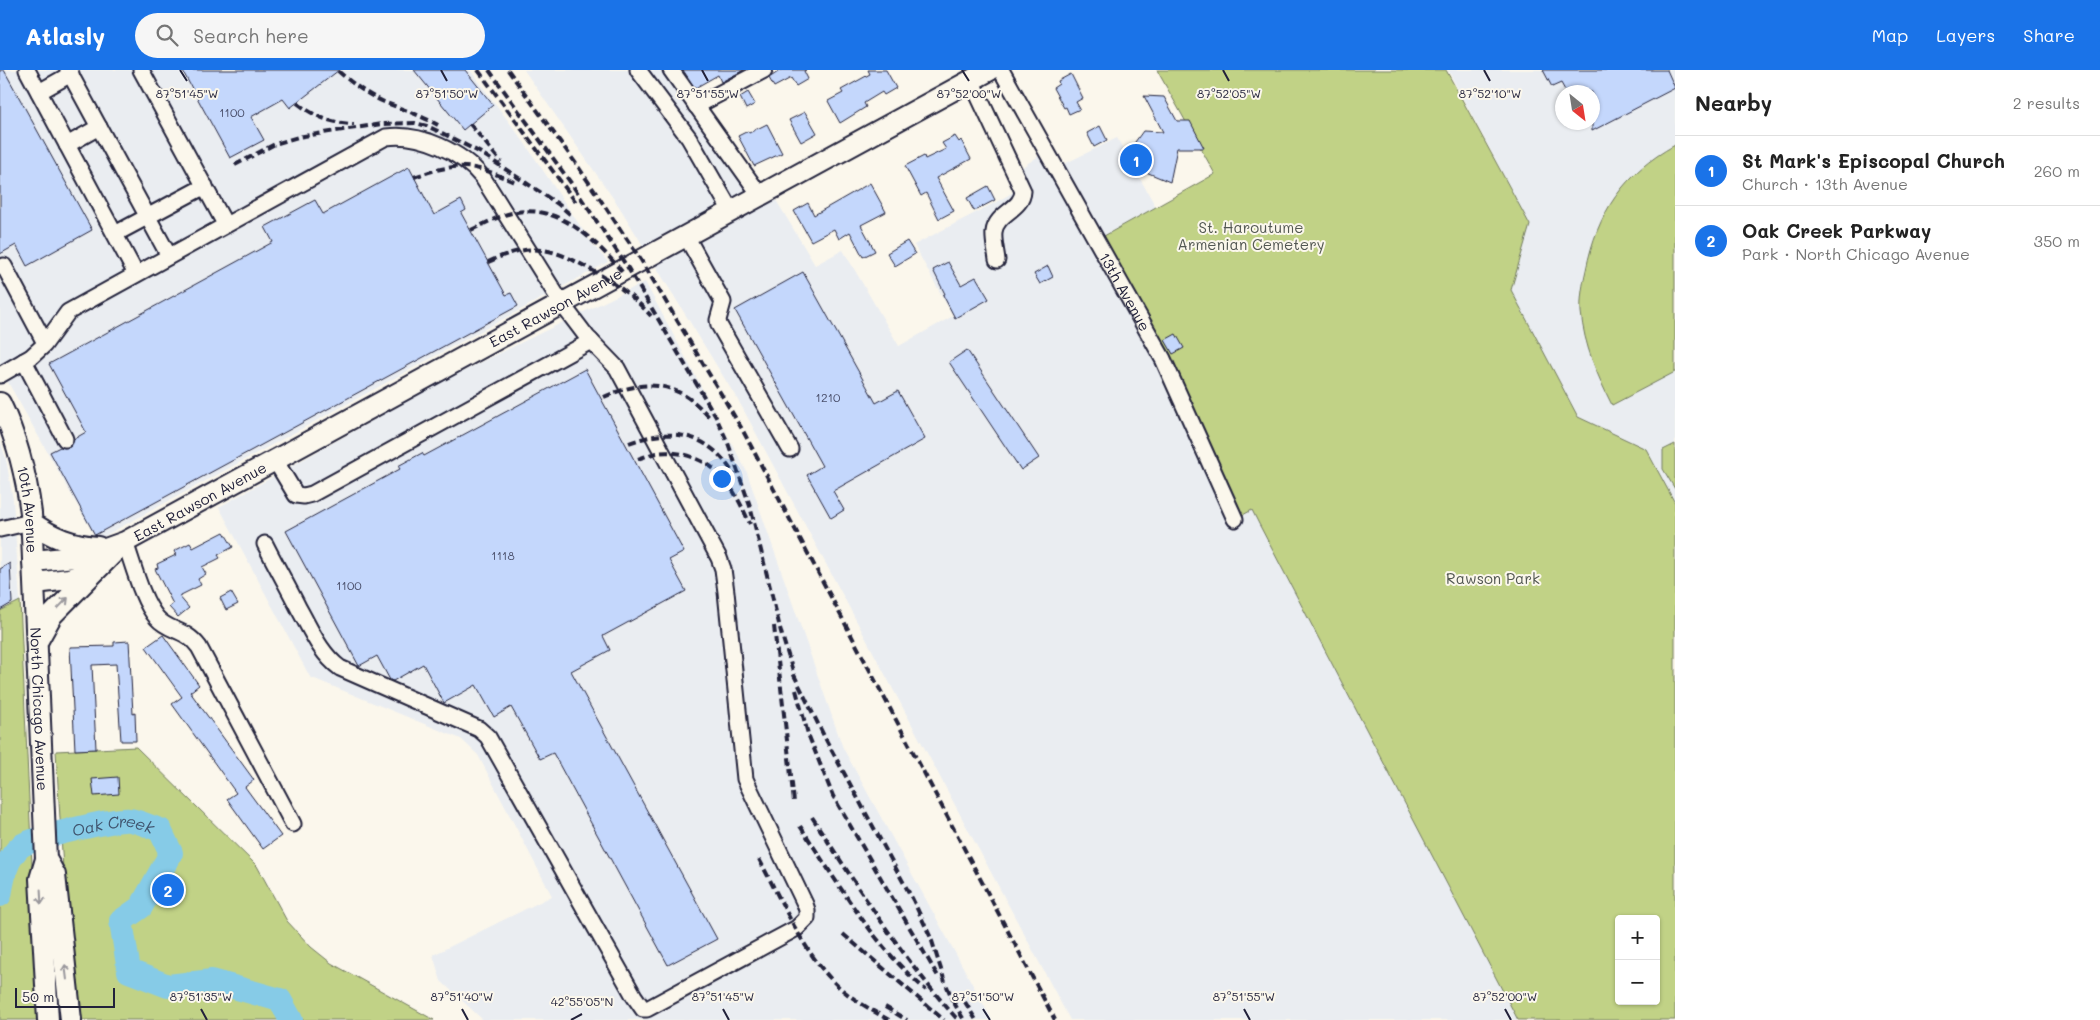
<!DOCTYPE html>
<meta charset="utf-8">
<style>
:root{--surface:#fff;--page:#f6f6f6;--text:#222;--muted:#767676;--line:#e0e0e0;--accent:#1a73e8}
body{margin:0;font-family:Mali,sans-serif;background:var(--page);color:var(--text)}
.controls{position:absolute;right:15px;bottom:15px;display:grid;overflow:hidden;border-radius:5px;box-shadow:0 1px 4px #0004}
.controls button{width:45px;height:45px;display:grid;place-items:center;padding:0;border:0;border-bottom:1px solid var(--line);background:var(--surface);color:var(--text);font:25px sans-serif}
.compass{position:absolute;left:1555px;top:15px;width:45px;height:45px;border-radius:50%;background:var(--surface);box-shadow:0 1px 4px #0004;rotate:150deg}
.scale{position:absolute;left:15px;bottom:12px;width:100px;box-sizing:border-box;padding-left:5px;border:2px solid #22223b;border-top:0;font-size:14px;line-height:18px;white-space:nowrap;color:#22223b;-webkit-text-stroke:4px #fbf7ec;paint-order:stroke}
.you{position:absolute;left:721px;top:408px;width:18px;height:18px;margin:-12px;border:4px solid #fff;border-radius:50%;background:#1a73e8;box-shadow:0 0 0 8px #1a73e833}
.badge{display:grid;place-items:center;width:32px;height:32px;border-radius:50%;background:var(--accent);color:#fff;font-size:16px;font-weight:700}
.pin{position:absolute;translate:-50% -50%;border:2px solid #fff;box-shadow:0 1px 5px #0006}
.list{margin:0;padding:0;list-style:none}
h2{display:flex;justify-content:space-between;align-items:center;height:65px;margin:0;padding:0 20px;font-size:21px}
h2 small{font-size:16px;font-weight:400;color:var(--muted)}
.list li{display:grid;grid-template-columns:32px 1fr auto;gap:15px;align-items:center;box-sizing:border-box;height:70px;padding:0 20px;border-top:1px solid var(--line)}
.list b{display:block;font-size:19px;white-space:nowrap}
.list p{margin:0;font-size:16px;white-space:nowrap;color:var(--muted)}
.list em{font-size:16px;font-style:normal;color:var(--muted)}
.icon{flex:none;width:28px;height:28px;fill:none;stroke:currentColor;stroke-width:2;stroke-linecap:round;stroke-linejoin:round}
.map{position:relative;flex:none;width:1675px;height:950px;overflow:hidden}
header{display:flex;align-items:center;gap:30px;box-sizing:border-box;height:70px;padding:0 25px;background:var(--accent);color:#fff}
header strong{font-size:24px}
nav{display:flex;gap:28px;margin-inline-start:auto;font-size:18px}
.search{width:350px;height:45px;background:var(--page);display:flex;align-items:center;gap:12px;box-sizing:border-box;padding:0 18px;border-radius:28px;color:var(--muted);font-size:19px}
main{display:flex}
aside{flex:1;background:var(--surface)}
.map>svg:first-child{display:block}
.built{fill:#eaedf1;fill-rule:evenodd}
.green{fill:#c1d286;stroke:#727a60;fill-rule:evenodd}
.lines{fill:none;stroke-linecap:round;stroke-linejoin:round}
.river{stroke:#86cbe7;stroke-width:24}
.building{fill:#c4d7fc;stroke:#22223b}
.minor-casing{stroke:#22223b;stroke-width:19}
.major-casing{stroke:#22223b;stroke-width:24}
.minor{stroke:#fbf7ec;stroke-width:15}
.major{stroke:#fbf7ec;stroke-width:20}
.rail{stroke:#22223b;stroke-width:4;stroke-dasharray:8 4;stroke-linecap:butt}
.oneway{stroke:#99979c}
.ticks{fill:none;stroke:#22223b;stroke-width:2}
.labels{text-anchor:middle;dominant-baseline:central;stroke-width:4;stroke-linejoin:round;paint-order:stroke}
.number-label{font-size:12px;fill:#4a4f6b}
.park-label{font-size:15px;fill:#525752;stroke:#fbf7ec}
.street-label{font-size:15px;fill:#22223b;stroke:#fbf7ec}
.water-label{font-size:16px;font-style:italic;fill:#40556f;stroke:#fbf7ec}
.ticks-label{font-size:12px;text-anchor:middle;fill:#22223b;stroke:#fbf7ec;stroke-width:4;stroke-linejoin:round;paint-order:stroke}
</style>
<header>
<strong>Atlasly</strong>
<div class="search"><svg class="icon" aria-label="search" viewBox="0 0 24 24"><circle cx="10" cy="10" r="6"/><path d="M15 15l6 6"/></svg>Search here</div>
<nav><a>Map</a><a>Layers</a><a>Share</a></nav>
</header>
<main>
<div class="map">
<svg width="1675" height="950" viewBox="0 0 1675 950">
<rect width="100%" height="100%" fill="#fbf7ec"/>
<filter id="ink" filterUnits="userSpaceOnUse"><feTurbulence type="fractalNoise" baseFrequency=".02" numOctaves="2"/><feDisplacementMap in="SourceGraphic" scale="10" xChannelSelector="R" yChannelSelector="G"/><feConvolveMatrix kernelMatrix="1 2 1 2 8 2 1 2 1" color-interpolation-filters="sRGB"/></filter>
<g filter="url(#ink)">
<path class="built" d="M0,0H470L524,72L593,175L608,192L97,470L0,298Z
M524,0H671L760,125L770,120L815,195L843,180L899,276L953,246L914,175L1000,130L1028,113L1021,98L1046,81L1056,98L1117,68L1156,137L1104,166L1098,173L1239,447L1252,440L1259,454L1518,950H1070L742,337L620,138Z
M1448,0H1675V433L1646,379L1578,347L1511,220L1530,155ZM1562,22H1592V52H1562Z
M645,212L746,400L843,678L992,950H483L441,911L433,885L552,826L478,685L461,669L310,607L219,437L441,312Z
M0,370L6,389L13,430L20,531L0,541Z"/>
<path class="green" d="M1157,0H1446L1530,155L1511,220L1578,347L1646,379L1675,433V950H1518L1259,454L1252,440L1239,447L1171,289L1104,166L1215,104ZM1619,849H1656V931H1619Z
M1675,75V302L1612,335C1597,305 1584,275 1581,242C1580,228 1583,213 1586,200C1597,143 1624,103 1675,75Z
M1675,374V419L1663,399V380Z
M20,531L39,950H0V541Z
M136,677L257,796L287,851L311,877L331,893L434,950H82L63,799L56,681Z"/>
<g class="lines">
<path class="river" id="s1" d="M0,825C3,808 6,788 21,776C32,768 117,748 130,750C140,752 151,757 160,760L171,783L141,837L121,851L129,901L168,916L212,911L280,930L291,950"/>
</g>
<path class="building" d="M0,0H4L92,160L27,196L16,175L0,184Z
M182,0H339L290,38L283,29L251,47L264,70L230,88Z
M414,0H465L493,35L463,60Z
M683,0H744L721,12L718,5L695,18Z
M781,0H806L804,1L808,9L796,16L791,8L774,17L769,8Z
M868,0H886L896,18L884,25L882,22L864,33L866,37L840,53L828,31L843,23L841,20L870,4Z
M1543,0H1667L1675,18L1592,61V22H1566L1561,13L1552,17Z
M1071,4L1083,28L1076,32L1080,39L1069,44L1066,37L1064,38L1053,18L1059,14L1058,11Z
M748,22L755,34L746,39L740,27Z
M1144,26L1164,27L1177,51H1190L1204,78H1177L1170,112L1146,102L1149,98L1133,92L1140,81L1130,79L1143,61L1163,62Z
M805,42L817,63L801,72L789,50Z
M767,54L782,83L754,96L738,66L748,61L749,63Z
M1100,56L1107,70L1094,77L1087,63Z
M955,66L959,72L961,70L971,89L936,108L954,141L939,149L926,123L921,126L905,96L924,86L925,89L946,79L942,73Z
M409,97L434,145L461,130L466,140L461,143L506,225L511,223L518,236L95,465L50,382L60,377L64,378L70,377L74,369L86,362L49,294L273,172L265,157L315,130L323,144Z
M870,113L886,142L861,155L875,181L863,187L850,162L839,169L834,159L811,171L794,141L808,133L814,145Z
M988,116L995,130L974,141L967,128Z
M907,171L915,184L895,196L887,183Z
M948,192L961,215L976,207L989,229L955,248L943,225L945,224L933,200Z
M1048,196L1053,207L1040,214L1034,204Z
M803,202L876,333L898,321L925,369L833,421L844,440L831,448L807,405L822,396L735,240Z
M1176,264L1184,278L1173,284L1165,270Z
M967,280L1039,388L1021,400L949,292Z
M585,299L684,482L669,490L686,521L603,566L610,580L571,601L717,869L668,895L553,683L540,689L511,637L494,647L476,615L444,633L423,594L393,611L390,610L377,586L359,596L286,461L400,399L398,396L422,383L424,386Z
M224,462L233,477L218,485L220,488L202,497L206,504L198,509L201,515L179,526L189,538L178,547L169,537L173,534L155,499L158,498L157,494L176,485L174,481L190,473L193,478Z
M10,493L12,533L0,540V499Z
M231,522L238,534L226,540L220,528Z
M163,565L199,615L190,622L254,710L245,717L281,766L263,779L227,729L236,723L172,634L182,627L146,577Z
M129,571L133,644L135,643L136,671H121L116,594L92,595L96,679L75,680L70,577L114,576V572Z
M118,707L119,724L94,726L92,709Z"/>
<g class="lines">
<defs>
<g id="minor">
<path d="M27,0L136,204"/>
<path d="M68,0L169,186"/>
<path d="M141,0L225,154"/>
<path d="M638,0L689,68L731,141"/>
<path d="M671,0L760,125"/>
<path id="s2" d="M1001,0L1163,289L1235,449"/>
<path d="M971,10L1023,121C1022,140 996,143 994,162C993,170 996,181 997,190"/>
<path d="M39,22L71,4"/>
<path d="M696,36L764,0"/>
<path d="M67,75L99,57"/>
<path d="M115,164L205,116"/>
<path d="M686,166L723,232L718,250L719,255L790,379"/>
<path d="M4,196L45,273"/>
<path d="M24,291L65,369"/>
<path d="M0,305L31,287L44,275L68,242L386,67C420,62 462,82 483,108L562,234L587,267L617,298L719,488L723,499L726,522L745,709L805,834L807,840V848L797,858L647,939H643L634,926L488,667L479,659L340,598C320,583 311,560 299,539C288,517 276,496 265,474"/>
<path d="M275,390L296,425L304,426L312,424L591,271"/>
<path d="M0,459L31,452"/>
<path d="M125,472C133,494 142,531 157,548C169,562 185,558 199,577L293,754"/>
</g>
<g id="major">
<path id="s3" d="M0,333C17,368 26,404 31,443L46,789L40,809L48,950"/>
<path d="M31,452C53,468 72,475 98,477"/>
<path id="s4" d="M33,491L86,486L125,472L990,0"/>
<path d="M35,513L69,509L93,501"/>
<path d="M37,572L52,545L120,476"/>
<path d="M46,789L55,805L71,950"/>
</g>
</defs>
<use href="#minor" class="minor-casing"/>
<use href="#major" class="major-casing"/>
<use href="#minor" class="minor"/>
<use href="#major" class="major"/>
<path class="rail" d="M478,0L578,135
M489,0L571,113L628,198L716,347L728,373L750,436L781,562L794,605L825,668L913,830L931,868L945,912L956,937
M508,0L577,95L641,190L742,359L1055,950
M338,1C352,13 366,24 384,32C402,39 420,45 438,55
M297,33C316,47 330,53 354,54
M470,54L501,92
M235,95L275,74L298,67L381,54L415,53L427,56L442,63L481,83L558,134L571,145
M414,107C457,92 474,93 516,113
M471,160C485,154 501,144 517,142C562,135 598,173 624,204
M488,192C534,170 555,179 597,203C618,215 635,228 651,246
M604,327C646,308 678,311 709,347
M629,373C672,357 709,362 734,405
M638,389C644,387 651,384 657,383C684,379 715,393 730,416C738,428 744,441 750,454
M774,556L794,732
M796,620L808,664L833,726L939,908
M812,747C858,817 902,888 958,950
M800,756C838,813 873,875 926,920
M759,789C779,826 801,877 830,908C846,926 868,938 889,950
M843,864L944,950
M953,931L964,950
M965,932L976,950
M885,937L907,950"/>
</g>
<defs><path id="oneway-shaft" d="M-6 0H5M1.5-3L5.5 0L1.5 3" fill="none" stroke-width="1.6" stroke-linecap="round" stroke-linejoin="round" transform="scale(1.25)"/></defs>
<g class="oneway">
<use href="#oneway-shaft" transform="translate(63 533) rotate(-46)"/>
<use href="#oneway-shaft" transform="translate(41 827) rotate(87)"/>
<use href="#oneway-shaft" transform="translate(66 902) rotate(-97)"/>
</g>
</g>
<path class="ticks" d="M180,0L187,11M441,0L447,11M702,0L708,11M962,0L969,11M1223,0L1229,11M1484,0L1490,11M201,939L207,950M462,939L468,950M723,939L729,950M983,939L990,950M1244,939L1250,950M1505,939L1511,950M571,950L582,944"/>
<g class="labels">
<g class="number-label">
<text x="232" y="42">1100</text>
<text x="828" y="327">1210</text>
<text x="503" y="485">1118</text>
<text x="349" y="515">1100</text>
</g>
<g class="park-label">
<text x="1251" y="157">St. Haroutume<tspan x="1251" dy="17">Armenian Cemetery</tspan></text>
<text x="1493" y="508">Rawson Park</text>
</g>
<g class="street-label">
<text stroke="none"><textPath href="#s2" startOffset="254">13th Avenue</textPath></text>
<text stroke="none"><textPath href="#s4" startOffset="585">East Rawson Avenue</textPath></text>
<text stroke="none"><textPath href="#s4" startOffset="180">East Rawson Avenue</textPath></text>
<text stroke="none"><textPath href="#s3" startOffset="111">10th Avenue</textPath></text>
<text stroke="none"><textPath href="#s3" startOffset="311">North Chicago Avenue</textPath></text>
</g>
<g class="water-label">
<text stroke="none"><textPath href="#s1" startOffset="150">Oak Creek</textPath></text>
</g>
</g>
<g class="ticks-label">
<text x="187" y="28">87°51'45"W</text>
<text x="447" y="28">87°51'50"W</text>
<text x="708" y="28">87°51'55"W</text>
<text x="969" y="28">87°52'00"W</text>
<text x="1229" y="28">87°52'05"W</text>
<text x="1490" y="28">87°52'10"W</text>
<text x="201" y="931">87°51'35"W</text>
<text x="462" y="931">87°51'40"W</text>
<text x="723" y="931">87°51'45"W</text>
<text x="983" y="931">87°51'50"W</text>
<text x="1244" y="931">87°51'55"W</text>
<text x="1505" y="931">87°52'00"W</text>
<text x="582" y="936">42°55'05"N</text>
</g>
</svg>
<div class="controls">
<button>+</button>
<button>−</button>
</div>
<svg class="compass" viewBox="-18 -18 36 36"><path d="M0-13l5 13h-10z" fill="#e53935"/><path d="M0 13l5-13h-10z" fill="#767676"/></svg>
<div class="scale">50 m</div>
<div class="you"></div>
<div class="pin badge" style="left:1136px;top:90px">1</div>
<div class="pin badge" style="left:168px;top:820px">2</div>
</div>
<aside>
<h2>Nearby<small>2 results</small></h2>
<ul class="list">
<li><span class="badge">1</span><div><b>St Mark's Episcopal Church</b><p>Church · 13th Avenue</p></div><em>260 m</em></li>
<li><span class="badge">2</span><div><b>Oak Creek Parkway</b><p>Park · North Chicago Avenue</p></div><em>350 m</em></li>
</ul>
</aside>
</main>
